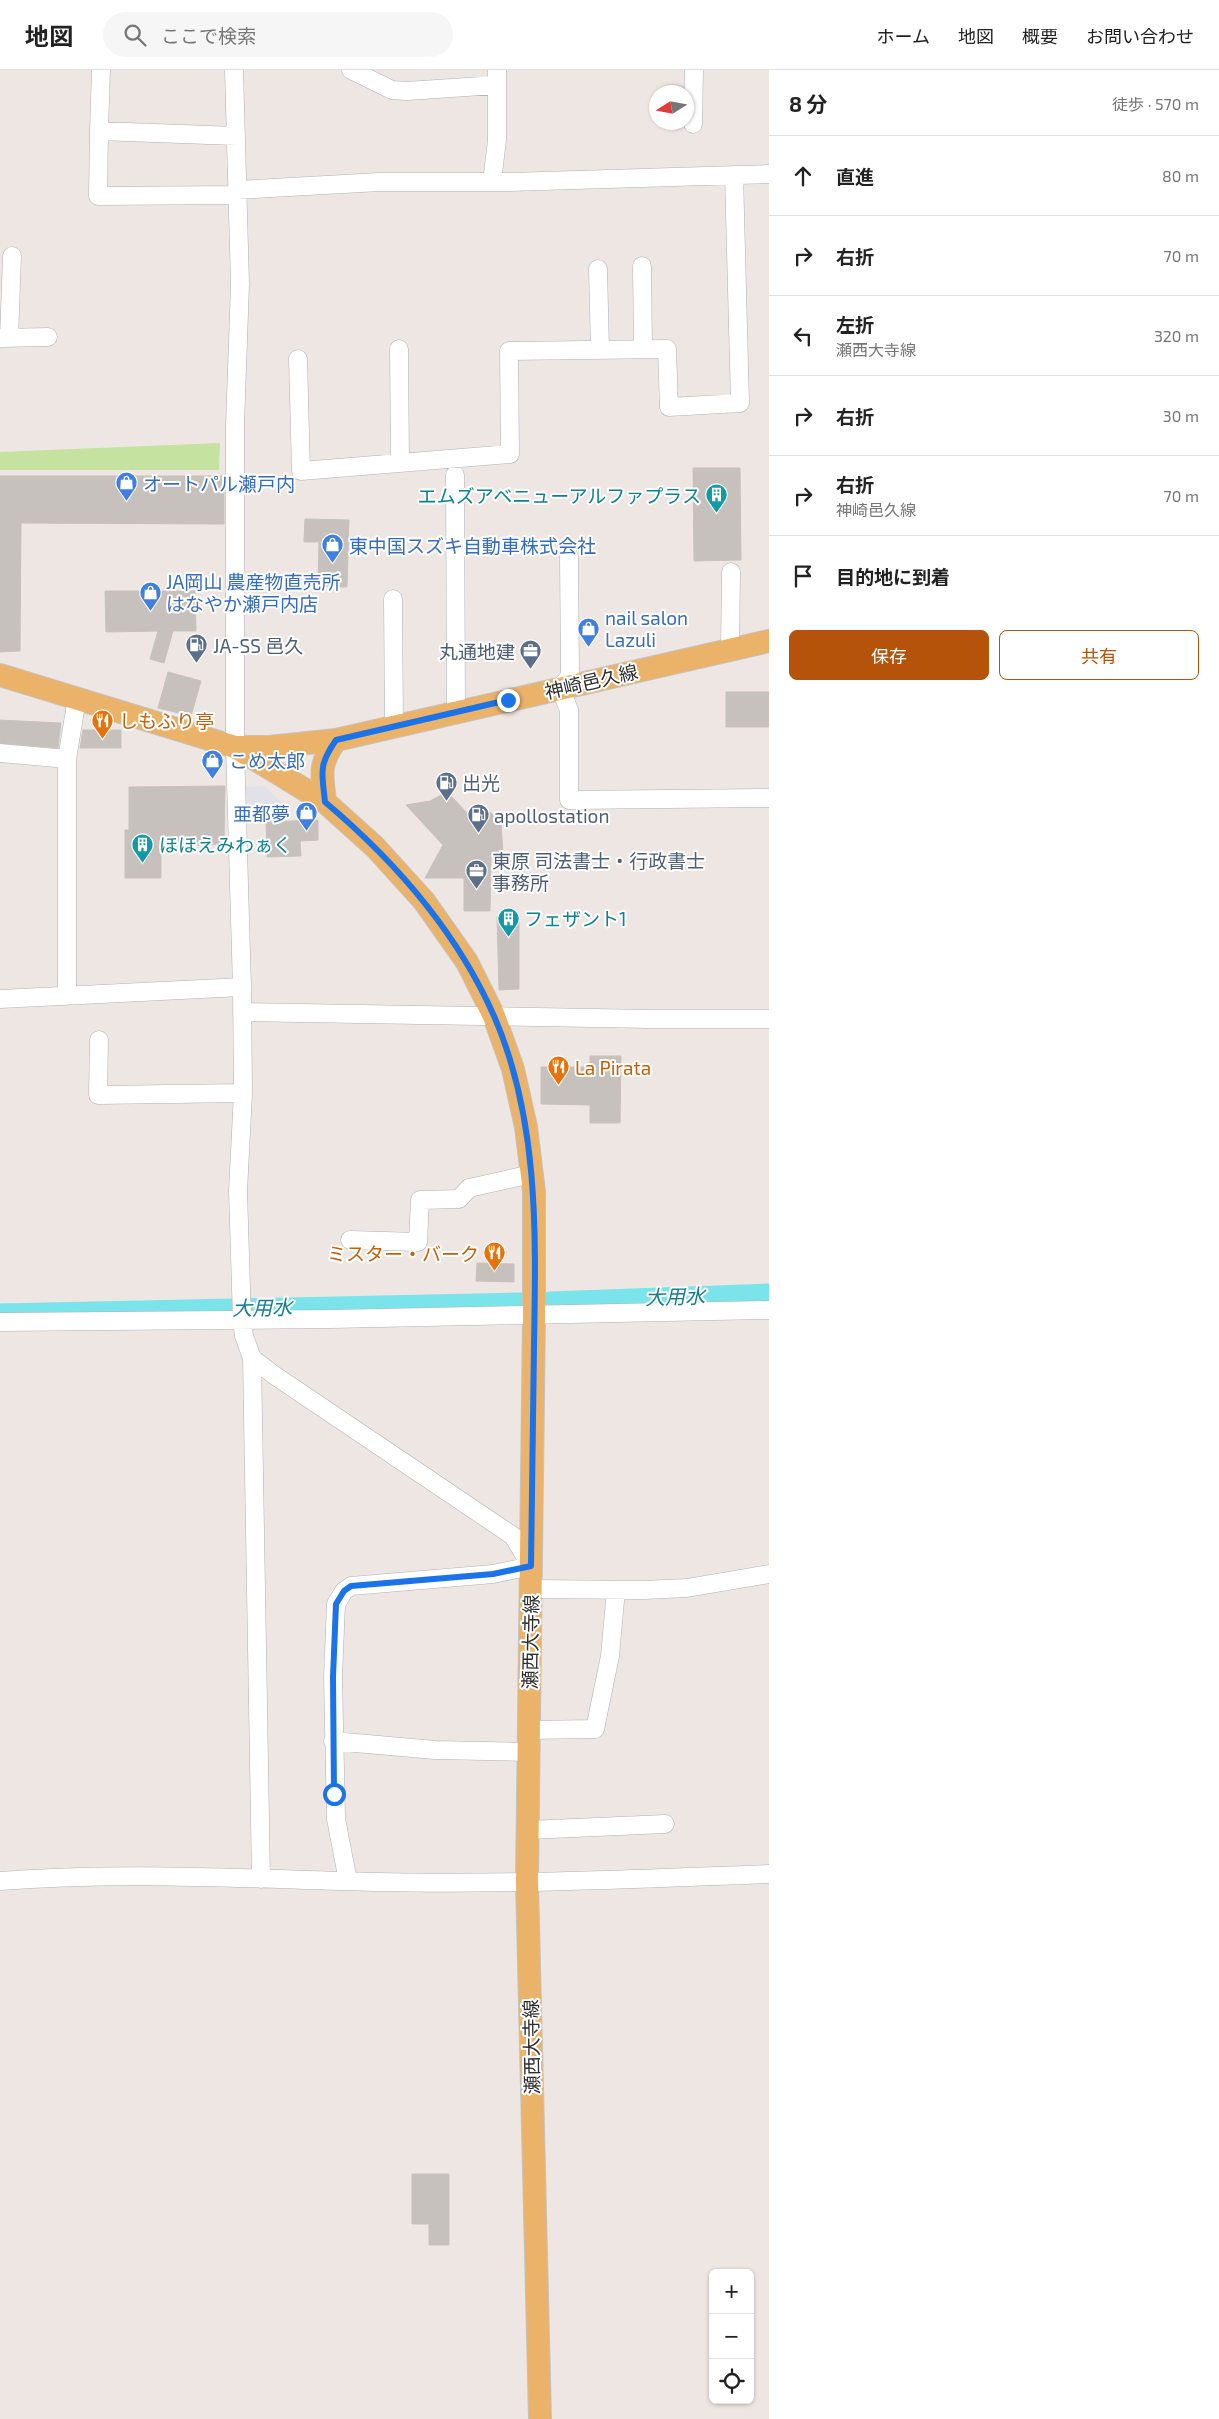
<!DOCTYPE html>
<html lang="ja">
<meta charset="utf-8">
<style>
:root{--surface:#fff;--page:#f6f6f6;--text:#222;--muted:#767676;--line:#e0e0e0;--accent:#b45309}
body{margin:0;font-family:"Exo 2","Noto Sans JP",sans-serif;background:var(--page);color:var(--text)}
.controls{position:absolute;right:15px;bottom:15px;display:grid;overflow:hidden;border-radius:8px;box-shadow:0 1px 4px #0004}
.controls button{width:45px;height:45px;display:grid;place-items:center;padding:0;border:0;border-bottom:1px solid var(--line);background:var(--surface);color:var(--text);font:25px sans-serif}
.compass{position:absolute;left:649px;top:15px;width:45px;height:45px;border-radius:50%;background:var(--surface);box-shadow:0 1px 4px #0004;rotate:259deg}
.stop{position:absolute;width:15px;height:15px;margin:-11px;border:4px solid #1a73e8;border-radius:50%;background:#fff}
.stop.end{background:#1a73e8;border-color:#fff;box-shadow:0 1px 5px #0008}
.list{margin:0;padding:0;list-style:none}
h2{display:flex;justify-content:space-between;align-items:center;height:65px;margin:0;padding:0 20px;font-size:21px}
h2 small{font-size:16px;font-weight:400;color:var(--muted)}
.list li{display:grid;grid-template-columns:32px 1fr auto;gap:15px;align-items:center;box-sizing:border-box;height:80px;padding:0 20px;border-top:1px solid var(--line)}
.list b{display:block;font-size:19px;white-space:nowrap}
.list p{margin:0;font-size:16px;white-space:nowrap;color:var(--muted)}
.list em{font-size:16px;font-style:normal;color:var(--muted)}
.actions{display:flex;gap:10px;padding:15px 20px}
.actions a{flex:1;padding:11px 0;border:1px solid var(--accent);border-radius:8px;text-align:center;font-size:18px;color:var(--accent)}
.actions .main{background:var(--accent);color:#fff}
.icon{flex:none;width:28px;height:28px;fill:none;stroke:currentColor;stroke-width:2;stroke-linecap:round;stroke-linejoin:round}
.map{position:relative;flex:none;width:769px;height:2349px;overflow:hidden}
header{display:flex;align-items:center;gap:30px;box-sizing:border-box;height:70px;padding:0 25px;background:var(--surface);border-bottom:1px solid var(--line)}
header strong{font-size:24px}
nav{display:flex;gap:28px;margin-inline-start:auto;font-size:18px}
.search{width:350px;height:45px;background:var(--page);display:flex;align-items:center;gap:12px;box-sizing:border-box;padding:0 18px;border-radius:28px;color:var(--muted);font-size:19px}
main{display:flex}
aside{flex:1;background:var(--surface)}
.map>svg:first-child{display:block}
.industrial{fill:#e2e1e8}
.green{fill:#c5e2a1}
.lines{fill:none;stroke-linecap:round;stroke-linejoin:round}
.canal{stroke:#7ae4ea;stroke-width:19}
.building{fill:#c7c1bd;stroke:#cac1bb}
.minor-casing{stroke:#aeb2b9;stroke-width:19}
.major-casing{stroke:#c4c4c4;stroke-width:24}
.minor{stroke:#fff;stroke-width:18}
.major{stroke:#ebb269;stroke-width:22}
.route{stroke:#1a73e8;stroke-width:6}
.labels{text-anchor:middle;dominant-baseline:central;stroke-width:4;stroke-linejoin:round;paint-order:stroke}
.shop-label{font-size:19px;fill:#366cbe;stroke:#fff;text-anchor:start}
.culture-label{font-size:19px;fill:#0d838f;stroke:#fff;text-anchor:start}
.service-label{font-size:19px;fill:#4e5e75;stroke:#fff;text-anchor:start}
.street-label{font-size:19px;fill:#2e2e2e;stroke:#fff}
.food-label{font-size:19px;fill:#c56008;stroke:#fff;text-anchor:start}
.water-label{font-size:20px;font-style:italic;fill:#147e8e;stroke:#fff}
</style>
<header>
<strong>地図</strong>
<div class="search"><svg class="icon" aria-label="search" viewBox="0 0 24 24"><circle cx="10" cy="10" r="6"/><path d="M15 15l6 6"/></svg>ここで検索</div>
<nav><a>ホーム</a><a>地図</a><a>概要</a><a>お問い合わせ</a></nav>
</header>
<main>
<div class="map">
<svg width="769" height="2349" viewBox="0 0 769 2349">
<rect width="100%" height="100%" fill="#eee6e2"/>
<path class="industrial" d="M265,716L285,736L246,739L245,717Z"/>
<path class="green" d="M220,373L219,400H0V382Z"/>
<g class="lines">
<path class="canal" d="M550,1231L769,1223
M0,1243L523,1232"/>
</g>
<path class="building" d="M693,398H740L741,490L694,491Z
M0,406H224V454L21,453L20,581L0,582Z
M305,449L349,450L347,517L318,516L319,472H304Z
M105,521H195L196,561H173L164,593L150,589L158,561L106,562Z
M168,602L201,611L191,646L158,638Z
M726,622H769V657H726Z
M0,650L61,653L58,678L0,673Z
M83,660H121V678H80Z
M225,716L224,774L198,775L161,772V808H125V760H129V717Z
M447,722L472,748L485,737L501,753L503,784H491L490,841H464V808H425L443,775L406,735L430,731Z
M318,750V770L300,771L301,786L267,787L266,752Z
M497,847H519V919L499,920Z
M590,986H621L620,1053H590V1035L541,1034V997H590Z
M477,1193L514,1194V1212L476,1211Z
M412,2104H449V2175H429V2154H412Z"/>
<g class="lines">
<defs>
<path id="minor" d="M101,0L99,61L236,66
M234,0L240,214L235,355V677L242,917L243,1023L238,1121L242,1250L244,1266L252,1288L261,1809
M351,0L392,20L407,21L496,15
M693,54L694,0
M99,61L98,126L238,125
M492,112L497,70V0
M238,120L379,112H510L769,104
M642,196L643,279
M598,199L600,280
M0,268L48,267
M9,268L12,186
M399,279L400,393
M298,289L301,401L510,384L509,281L667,279L669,337L740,333L734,105
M455,405L456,642
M569,486L570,606L560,618L569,640V730L769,728
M393,529L394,656
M730,579L731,502
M0,683L67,689
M67,924V689L77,628
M0,929L242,917
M242,942L650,949H769
M99,970L98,1025L243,1023
M350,1170L418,1172L420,1130L459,1129L469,1118L532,1104
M0,1252L331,1249L769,1240
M252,1288L274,1305L513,1466L531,1496L493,1504L351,1516L344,1521L336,1534L333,1607L336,1749L348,1811
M530,1519L644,1520L687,1518L769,1504
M529,1660L595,1659L610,1586L616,1520
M333,1671L435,1680L528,1682
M528,1760L665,1754
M0,1811C124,1801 250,1809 375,1812C506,1815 638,1809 769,1804"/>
<path id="major" d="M0,605L235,677L325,732L375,777L424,831L467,892L494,946L513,999L526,1057L534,1122V1245L527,1811L540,2349
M237,677H269L336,670L769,571
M325,732C322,702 318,696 336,670"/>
</defs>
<use href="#minor" class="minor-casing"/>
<use href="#major" class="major-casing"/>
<use href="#minor" class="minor"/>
<use href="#major" class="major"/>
</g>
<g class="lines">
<path class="route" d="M334,1724L333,1607L336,1534L344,1521L351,1516L493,1504L531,1496C532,1422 533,1348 534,1275C536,1164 539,1049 494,946C457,862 395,791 325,732C322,702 318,696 336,670L508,630"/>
</g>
<defs>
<symbol id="shop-pin" viewBox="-11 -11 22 30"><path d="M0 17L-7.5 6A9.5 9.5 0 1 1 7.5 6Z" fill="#3f7fe0" stroke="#fff"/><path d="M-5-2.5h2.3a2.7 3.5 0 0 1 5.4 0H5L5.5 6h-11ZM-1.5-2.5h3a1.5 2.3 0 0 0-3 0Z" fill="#fff"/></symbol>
<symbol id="building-pin" viewBox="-11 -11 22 30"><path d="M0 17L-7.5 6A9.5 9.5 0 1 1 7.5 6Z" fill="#0f9aa8" stroke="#fff"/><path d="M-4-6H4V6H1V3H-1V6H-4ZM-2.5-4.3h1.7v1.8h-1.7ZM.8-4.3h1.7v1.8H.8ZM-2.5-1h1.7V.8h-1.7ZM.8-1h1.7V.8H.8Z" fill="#fff"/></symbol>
<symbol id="fuel-pin" viewBox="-11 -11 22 30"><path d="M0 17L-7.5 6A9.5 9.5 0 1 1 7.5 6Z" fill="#5c6f8a" stroke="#fff"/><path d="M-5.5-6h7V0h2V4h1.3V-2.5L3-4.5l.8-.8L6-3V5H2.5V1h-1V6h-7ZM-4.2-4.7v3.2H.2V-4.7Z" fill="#fff"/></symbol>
<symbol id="office-pin" viewBox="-11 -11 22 30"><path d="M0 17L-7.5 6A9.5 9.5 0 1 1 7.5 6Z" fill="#5c6f8a" stroke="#fff"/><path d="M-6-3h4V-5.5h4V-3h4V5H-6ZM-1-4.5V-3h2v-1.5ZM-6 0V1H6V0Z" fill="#fff"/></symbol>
<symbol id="restaurant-pin" viewBox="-11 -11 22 30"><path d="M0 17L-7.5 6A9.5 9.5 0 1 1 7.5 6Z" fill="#e8710a" stroke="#fff"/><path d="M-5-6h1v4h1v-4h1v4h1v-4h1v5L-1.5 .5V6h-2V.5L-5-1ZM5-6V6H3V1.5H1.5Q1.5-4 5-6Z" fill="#fff"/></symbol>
</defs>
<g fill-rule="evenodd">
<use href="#shop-pin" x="114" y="400" width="25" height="34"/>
<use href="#building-pin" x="704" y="412" width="25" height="34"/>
<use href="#shop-pin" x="320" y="462" width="25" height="34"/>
<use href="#shop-pin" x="138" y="510" width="25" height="34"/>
<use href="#shop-pin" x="576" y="546" width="25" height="34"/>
<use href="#fuel-pin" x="184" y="562" width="25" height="34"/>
<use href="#office-pin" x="518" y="568" width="25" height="34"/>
<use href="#restaurant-pin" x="90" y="638" width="25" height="34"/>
<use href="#shop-pin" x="200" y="678" width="25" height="34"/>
<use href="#fuel-pin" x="434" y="700" width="25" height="34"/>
<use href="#shop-pin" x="294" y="730" width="25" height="34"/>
<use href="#fuel-pin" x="466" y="732" width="25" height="34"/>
<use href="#building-pin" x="130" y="762" width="25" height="34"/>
<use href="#office-pin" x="464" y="788" width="25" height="34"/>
<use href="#building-pin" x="496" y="836" width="25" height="34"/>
<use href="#restaurant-pin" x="546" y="984" width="25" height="34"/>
<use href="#restaurant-pin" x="482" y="1170" width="25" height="34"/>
</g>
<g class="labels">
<g class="shop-label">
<text x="143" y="413">オートパル瀬戸内</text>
<text x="349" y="475">東中国スズキ自動車株式会社</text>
<text x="166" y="511">JA岡山 農産物直売所<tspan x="166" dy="22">はなやか瀬戸内店</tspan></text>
<text x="605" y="547">nail salon<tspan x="605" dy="22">Lazuli</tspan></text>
<text x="229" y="690">こめ太郎</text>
<text x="290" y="743" text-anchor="end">亜都夢</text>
</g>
<g class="culture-label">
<text x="701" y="425" text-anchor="end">エムズアベニューアルファプラス</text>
<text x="159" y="774">ほほえみわぁく</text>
<text x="524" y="848">フェザント1</text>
</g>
<g class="service-label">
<text x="213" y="575">JA-SS 邑久</text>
<text x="515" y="581" text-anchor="end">丸通地建</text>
<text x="462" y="712">出光</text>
<text x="494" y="745">apollostation</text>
<text x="492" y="790">東原 司法書士・行政書士<tspan x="492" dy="22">事務所</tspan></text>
</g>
<g class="street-label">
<text transform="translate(591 611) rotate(-13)">神崎邑久線</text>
<text transform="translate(530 1572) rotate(-89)">瀬西大寺線</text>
<text transform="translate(531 1977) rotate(-91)">瀬西大寺線</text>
</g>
<g class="food-label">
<text x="119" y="650">しもふり亭</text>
<text x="575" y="997">La Pirata</text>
<text x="479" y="1183" text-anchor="end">ミスター・バーク</text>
</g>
<g class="water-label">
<text transform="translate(675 1226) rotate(-2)">大用水</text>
<text transform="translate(262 1237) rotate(-1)">大用水</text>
</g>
</g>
</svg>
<div class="controls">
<button>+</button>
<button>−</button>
<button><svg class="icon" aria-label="locate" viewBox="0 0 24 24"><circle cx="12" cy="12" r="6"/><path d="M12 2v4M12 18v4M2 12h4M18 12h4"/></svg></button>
</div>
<svg class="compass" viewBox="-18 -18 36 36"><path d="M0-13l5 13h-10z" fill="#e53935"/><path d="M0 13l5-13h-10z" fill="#767676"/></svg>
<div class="stop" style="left:334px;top:1724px"></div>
<div class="stop end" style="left:508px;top:630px"></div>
</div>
<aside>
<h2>8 分<small>徒歩 · 570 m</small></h2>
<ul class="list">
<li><svg class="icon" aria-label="ahead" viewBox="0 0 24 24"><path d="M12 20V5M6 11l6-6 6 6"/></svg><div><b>直進</b></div><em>80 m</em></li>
<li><svg class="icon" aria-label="right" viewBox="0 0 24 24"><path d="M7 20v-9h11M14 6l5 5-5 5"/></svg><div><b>右折</b></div><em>70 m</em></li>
<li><svg class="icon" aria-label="left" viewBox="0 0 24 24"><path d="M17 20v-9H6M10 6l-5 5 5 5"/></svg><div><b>左折</b><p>瀬西大寺線</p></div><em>320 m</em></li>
<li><svg class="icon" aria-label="right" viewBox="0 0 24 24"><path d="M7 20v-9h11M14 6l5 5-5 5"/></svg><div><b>右折</b></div><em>30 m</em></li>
<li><svg class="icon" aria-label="right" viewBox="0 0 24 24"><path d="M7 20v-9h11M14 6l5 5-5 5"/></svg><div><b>右折</b><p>神崎邑久線</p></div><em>70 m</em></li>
<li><svg class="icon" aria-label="arrive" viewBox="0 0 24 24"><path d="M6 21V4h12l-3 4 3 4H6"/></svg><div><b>目的地に到着</b></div></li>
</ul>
<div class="actions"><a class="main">保存</a><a>共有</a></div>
</aside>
</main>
